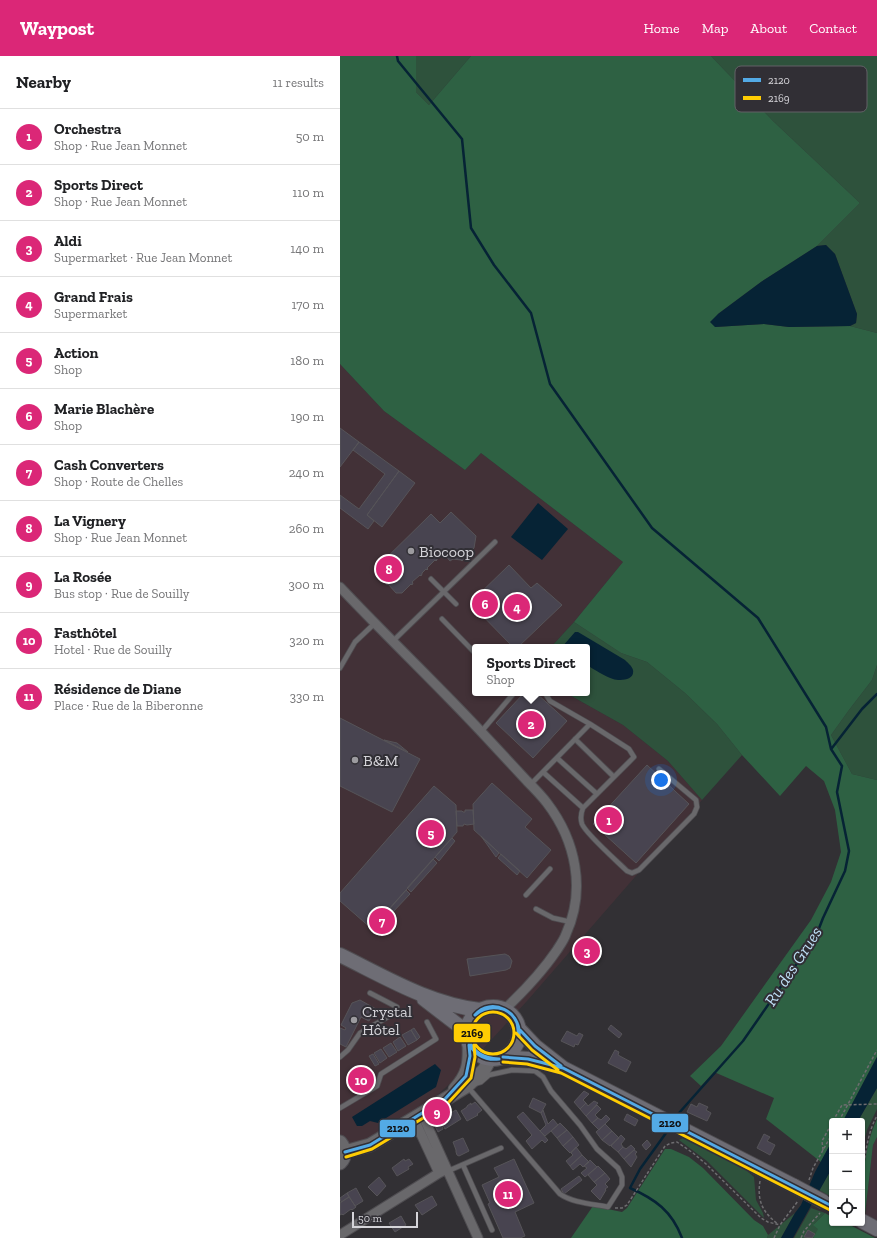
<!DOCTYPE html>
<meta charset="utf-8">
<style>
:root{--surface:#fff;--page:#f6f6f6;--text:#202124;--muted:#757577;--line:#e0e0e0;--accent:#db2777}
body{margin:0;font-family:"Zilla Slab",serif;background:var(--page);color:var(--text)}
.controls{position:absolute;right:12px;bottom:12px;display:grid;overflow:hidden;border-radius:4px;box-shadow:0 1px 3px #0004}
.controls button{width:36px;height:36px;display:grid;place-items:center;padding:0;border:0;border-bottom:1px solid var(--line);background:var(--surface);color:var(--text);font:20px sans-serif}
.scale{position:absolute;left:12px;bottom:10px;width:66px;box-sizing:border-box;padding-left:4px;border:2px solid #d5d4d9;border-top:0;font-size:11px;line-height:14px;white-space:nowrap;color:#d5d4d9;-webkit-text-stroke:3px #312f35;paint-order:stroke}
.you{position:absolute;left:321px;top:724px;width:14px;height:14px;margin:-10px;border:3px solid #fff;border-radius:50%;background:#1a73e8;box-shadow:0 0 0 6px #1a73e833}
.badge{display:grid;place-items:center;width:26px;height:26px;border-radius:50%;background:var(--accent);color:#fff;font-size:13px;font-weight:700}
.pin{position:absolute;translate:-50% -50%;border:2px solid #fff;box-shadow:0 1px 4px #0006}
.popup{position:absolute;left:132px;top:588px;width:118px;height:52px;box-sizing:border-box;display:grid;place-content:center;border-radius:4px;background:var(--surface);filter:drop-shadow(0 1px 3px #0005);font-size:13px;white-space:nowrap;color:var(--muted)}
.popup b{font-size:15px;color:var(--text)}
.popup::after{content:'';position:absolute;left:50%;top:100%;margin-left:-8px;border:8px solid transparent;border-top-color:var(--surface)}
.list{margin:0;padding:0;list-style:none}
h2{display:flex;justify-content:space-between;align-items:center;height:52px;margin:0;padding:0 16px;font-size:17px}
h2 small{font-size:13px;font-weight:400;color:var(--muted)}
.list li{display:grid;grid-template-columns:26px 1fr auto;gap:12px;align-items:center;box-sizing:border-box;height:56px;padding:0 16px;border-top:1px solid var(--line)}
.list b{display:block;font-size:15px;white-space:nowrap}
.list p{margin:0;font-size:13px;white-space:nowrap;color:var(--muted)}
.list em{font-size:13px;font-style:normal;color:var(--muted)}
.icon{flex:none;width:22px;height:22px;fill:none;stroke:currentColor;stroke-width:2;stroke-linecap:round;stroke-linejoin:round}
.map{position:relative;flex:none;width:537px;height:1182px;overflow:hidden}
header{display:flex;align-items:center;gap:24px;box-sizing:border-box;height:56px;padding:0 20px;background:var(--accent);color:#fff}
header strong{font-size:19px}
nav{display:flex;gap:22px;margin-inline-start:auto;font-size:14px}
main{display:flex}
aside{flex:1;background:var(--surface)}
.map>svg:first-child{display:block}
.commercial{fill:#423137}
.industrial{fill:#41323a}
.green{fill:#2e523c}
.forest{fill:#2e6143}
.water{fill:#062335}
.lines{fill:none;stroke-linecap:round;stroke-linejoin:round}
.stream{stroke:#062335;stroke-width:2.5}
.building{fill:#484450;stroke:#565458}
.lane-casing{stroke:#4f4d51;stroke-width:6}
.street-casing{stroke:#4f4d51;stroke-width:11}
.secondary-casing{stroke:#4f4d51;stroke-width:15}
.primary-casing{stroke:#4f4d51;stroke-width:16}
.path{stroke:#6e6d70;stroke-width:1.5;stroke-dasharray:3 2;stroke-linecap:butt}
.lane{stroke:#69686b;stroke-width:4.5}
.street{stroke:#69686b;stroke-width:9}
.secondary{stroke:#69686b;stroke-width:13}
.primary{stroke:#6e6d75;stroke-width:14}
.primary-bridge-casing{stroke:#4f4d51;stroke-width:16;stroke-linecap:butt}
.path-bridge{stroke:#6e6d70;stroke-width:1.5;stroke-dasharray:3 2;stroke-linecap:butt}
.primary-bridge{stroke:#6e6d75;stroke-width:14}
.bus-1-casing{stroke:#312f35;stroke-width:6}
.bus-2-casing{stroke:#312f35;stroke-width:6}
.bus-1{stroke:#53aae6;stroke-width:3}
.bus-2{stroke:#ffcd03;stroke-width:3}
.poi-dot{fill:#9c9b9f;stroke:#312f35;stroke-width:1.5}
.labels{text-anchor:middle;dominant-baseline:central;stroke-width:4;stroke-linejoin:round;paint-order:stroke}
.poi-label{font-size:16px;fill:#d5d4d9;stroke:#312f35;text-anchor:start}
.water-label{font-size:17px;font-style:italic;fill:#bedef5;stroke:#312f35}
.key{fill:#312f35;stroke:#626166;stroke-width:1}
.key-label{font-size:11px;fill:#d5d4d9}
.line-badge{stroke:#312f35;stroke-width:1.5}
.pale-badge-label{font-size:11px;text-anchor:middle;font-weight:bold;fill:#111}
</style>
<header>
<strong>Waypost</strong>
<nav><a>Home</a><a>Map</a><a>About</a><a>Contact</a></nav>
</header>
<main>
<aside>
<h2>Nearby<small>11 results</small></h2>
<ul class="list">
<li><span class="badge">1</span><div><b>Orchestra</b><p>Shop · Rue Jean Monnet</p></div><em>50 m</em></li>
<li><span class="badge">2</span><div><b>Sports Direct</b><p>Shop · Rue Jean Monnet</p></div><em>110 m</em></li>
<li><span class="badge">3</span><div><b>Aldi</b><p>Supermarket · Rue Jean Monnet</p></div><em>140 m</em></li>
<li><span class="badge">4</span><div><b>Grand Frais</b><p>Supermarket</p></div><em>170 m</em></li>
<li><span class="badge">5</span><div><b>Action</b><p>Shop</p></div><em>180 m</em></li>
<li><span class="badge">6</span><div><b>Marie Blachère</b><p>Shop</p></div><em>190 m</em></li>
<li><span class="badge">7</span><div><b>Cash Converters</b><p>Shop · Route de Chelles</p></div><em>240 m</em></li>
<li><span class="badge">8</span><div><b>La Vignery</b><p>Shop · Rue Jean Monnet</p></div><em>260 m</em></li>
<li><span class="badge">9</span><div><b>La Rosée</b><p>Bus stop · Rue de Souilly</p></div><em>300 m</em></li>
<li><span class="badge">10</span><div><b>Fasthôtel</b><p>Hotel · Rue de Souilly</p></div><em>320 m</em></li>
<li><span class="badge">11</span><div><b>Résidence de Diane</b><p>Place · Rue de la Biberonne</p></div><em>330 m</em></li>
</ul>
</aside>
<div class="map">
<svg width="537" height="1182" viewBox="0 0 537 1182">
<rect width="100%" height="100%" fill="#323034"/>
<path class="commercial" d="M0,308L44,355L125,414L141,397L283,506L234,566L211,591H135V637H226L283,669L328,705L362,744L187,945L116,1022L94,1042L0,1099Z"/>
<path class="industrial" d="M537,1081V1164L525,1158L533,1089Z"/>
<path class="green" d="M76,0H131L89,49L76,36Z
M371,0H537V277L510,270L516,267L517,258L495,198L486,189L477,190L520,147L433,65Z
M234,566L281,597L307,606L345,637L377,668L402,699L362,744L328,705L283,669L226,637H247V591H211Z
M537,609V724L512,718L491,679L509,654L532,624Z
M537,1032V1053L527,1074L522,1092V1065H518Z
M343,1082L347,1084L407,1115L414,1121L416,1144L423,1157L424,1162L367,1105L339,1084Z
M492,1112V1141L479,1134Z
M471,1152L485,1157L474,1168L479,1173L473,1182H454Z
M455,1157L441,1182H427L428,1179Z"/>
<path class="forest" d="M0,0H76V36L89,49L131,0H371L433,65L520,147L477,190L421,226L378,258L375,271L424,268L449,271L510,270L537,277V609L532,624L509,654L491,679L512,718L537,724V1001L503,1065H492V1085L481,1106L426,1063L434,1042L374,1016L361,1030L350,1020L381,990L471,864L491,826L501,796L495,754L484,725L466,710L440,740L402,699L377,668L345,637L307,606L281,597L234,566L283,506L141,397L125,414L44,355L0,308Z
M537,1063V1081L533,1089L525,1158L522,1156C522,1126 524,1090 537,1063Z
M325,1093H331L349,1101L363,1112L414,1164L423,1170L428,1179L427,1182H231L253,1150L282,1156L287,1152Z
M485,1157L492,1161V1167H506L535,1182H473L478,1173L473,1169Z"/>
<path class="water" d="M486,189L495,198L517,258L516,267L510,270L449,271L424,268L375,271L370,266L378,258L421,226L477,190Z
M198,447L228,473L202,504L171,481Z
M235,576H238L285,604C288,607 292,610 293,614C295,625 279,625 273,623C264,620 255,614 247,609V591H222Z
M537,1001V1032L518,1065H503Z
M95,1008L101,1014L96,1031L38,1067L30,1065L22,1070H17L12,1061Z
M492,1085V1112L453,1182H441L455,1157L461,1149L475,1116Z"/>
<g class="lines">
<path class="stream" d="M57,0L58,5L122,83L131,172L154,209L191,257L210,328L312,472L418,562L486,671L491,693L502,710L497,736L509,795L505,815L483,862L476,880L403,985L339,1057
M492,692L522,653L537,638
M326,1077L300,1113L290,1132C315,1143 332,1155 342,1182"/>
</g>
<path class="building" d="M0,372L19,386L0,411Z
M19,386L59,415L27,459L34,465L28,473L0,452V439L19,453L45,418L13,394Z
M59,415L75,427L42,471L27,459Z
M111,456L136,480L134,492L123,503H124L122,505L121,504L113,503L110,505L103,497L97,503V504L96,505L95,504L87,512L88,513L87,514L86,513L82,517V518L81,520L80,519L72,526L73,527L72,529L71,528L62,537H56L48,528L47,529L46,527L47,526L39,519L38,520L34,514L91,458L100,467Z
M169,509L191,532L197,527L222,549L178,591H173L130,547Z
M184,637H196L227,665L193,702L156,667Z
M0,662L80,703L52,756L0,730Z
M44,684L57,687L68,696Z
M307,709L349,748L296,807L253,768Z
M152,727L192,763L185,771L211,794L187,822L134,774L133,748Z
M94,730L116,749L117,776L32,873L0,845V837Z
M125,754H133L134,768L127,769L124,768L123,770H117L116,755H122L123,756H125Z
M141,780L159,797L156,801Z
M112,782L115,785L99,805L95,801Z
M161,798L180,815L177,819L158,802Z
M93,803L97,807L71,836L67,832Z
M66,834L70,838L51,858L47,855Z
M46,857L50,860L37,875L33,871Z
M165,898L169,900L172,905L170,912L166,914L130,920L127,903Z
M20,944L36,953L38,957L35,962L32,960L29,965L21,961L6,991L0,988V972L5,974L6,972L1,969L12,947Z
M271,969L282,978L279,982L268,973Z
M74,972L80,981L77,984L71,974Z
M71,974L77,984L68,989L62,979Z
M227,975L237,980L239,977L243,979L238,989L235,988L234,991L221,985Z
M60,981L66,990L58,995L53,986Z
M51,987L57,996L49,1001L43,992Z
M41,993L47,1002L40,1007L34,997Z
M275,994L279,996L278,999L291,1006L286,1016L268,1007Z
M33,998L39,1008L35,1010L29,1000Z
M26,1012L33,1023L17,1033L16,1031L14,1032L9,1023Z
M244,1035L249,1038L243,1044L246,1047L240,1053L234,1046Z
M193,1042L206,1048L201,1057L189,1051Z
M254,1045L258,1047L246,1060L240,1053L246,1047L248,1050Z
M135,1046L142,1054L137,1058L138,1059L127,1065L121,1055L127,1051V1050L131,1047V1049Z
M359,1047L368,1051L366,1054L371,1057L367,1065L347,1056L351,1048L357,1051Z
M257,1049L261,1053L255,1059L258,1062L252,1067L246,1060Z
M116,1054L121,1063L105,1073L101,1065L105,1063L103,1061Z
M203,1054L208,1068L213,1063L218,1069L205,1080L200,1075L206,1069L201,1057Z
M183,1056L208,1084L205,1087L202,1084L192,1093L186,1085L192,1079L177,1061Z
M287,1058L298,1064L295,1070L284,1064Z
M266,1059L270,1063L259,1074L252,1067L258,1062L261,1064Z
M100,1065L103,1073L98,1076L94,1068Z
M220,1067L227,1074L217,1082L211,1075Z
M265,1068L272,1075L262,1084L256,1076Z
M227,1074L233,1081L223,1090L217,1082Z
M272,1075L279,1082L270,1090L262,1084Z
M424,1078L430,1081L427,1085L435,1089L430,1099L417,1092Z
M281,1079L285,1083L281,1088L283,1091L278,1096L271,1090Z
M233,1081L239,1089L230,1097L223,1090Z
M123,1082L129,1095L119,1100L117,1099L116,1096V1094L113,1086Z
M307,1084L311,1089L306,1094L302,1089Z
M291,1089L295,1093L284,1103L278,1096L283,1091L286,1093Z
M236,1091L242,1099L230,1110L226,1105L233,1099L231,1097Z
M294,1094L297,1096L295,1098L297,1101L291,1111L284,1103Z
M242,1099L249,1106L243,1111L240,1108L233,1114L230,1110Z
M64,1103L65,1105L69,1103L73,1108L68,1111L69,1113L57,1120L52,1112Z
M174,1103L194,1147L175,1156L185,1180L180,1182H163L148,1148L150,1147L142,1129L159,1121L154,1112Z
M250,1104L257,1111L245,1121L241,1117L247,1112L244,1110Z
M258,1110L265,1117L254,1126L248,1119Z
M265,1117L270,1123L265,1128L268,1131L265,1133L266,1134L260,1144L251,1135L257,1129L254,1126Z
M239,1120L242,1124L224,1138L221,1133Z
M39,1121L46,1130L37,1140L28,1131Z
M16,1132L23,1145L15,1150L7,1137Z
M7,1137L9,1141L1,1146L0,1142Z
M92,1140L97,1149L82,1159L75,1149Z
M9,1141L16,1151L12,1154L11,1153L3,1159L2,1158L0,1159V1147Z
M61,1160L66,1169L55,1176L49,1167Z
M468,1174L475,1178L472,1182L464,1181Z"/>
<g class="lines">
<defs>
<path id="lane" d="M91,523L116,548
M102,563L135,597
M53,585L155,486
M0,612L15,586L34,568
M141,676L174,637
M235,683L274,721
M217,702L257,738
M203,716L243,752C241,757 240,762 242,768C246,778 278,806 287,815L292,817L299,814L354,758L357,751L356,744L319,713
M190,729L250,668L210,645L205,637
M243,752L294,701L289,693L250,668
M186,839L210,813
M196,853L213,862L231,866
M0,1001L8,994L20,977L53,958L57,951L30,937
M172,1014L195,1015L203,1021L211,1035L240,1069L257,1093L278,1112L282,1121V1129L268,1151C253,1148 233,1147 220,1138L127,1030L141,1026L149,1019Z
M0,1052L37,1030L41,1018L96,983L87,966
M123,1109L152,1174
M108,1115L161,1092"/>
<path id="street" d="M0,531C48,582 100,631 148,683C161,697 174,711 187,725C194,732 201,739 207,747C236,785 246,834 226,878C224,884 220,889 217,894C202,916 184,935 165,953
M82,1058L138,1182
M74,1063L99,1117
M0,1179L99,1117L107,1113"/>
<path id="secondary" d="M115,1033C128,1019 130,1008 129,989
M0,1086C6,1093 6,1101 0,1107
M5,1096L30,1089L127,1030L144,1014L150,1003"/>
<path id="primary" d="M0,899C45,921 89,948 140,954
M84,943L127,976
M127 977a26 26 0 1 1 52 0a26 26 0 1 1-52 0Z
M180,974L195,990L223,1012L454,1130
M163,1001L188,1003L217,1010
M522,1165L537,1173"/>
</defs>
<use href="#lane" class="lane-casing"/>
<use href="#street" class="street-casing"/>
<use href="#secondary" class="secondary-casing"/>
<use href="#primary" class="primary-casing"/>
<path class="path" d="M499,1065L537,994
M483,1094L482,1085L492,1067
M522,1117C526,1098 527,1077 537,1060
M469,1124L473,1112L492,1078
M420,1125C417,1144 422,1156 438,1168
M275,1152H282L287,1149L325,1090L331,1087L337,1086L353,1097L366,1108L421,1162L428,1166L440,1169
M434,1182L440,1169L458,1145
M461,1182L464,1175L480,1157"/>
<use href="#lane" class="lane"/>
<use href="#street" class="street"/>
<use href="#secondary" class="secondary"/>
<use href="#primary" class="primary"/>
<defs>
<path id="primary-bridge" d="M454,1130L484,1146"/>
</defs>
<use href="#primary-bridge" class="primary-bridge-casing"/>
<path class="path-bridge" d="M493,1065L502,1049L537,1048"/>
<use href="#primary-bridge" class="primary-bridge"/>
<defs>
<path id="bus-1" d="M135,959C151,940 182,956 179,980
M135,959C148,948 170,949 177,967C178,971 178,976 179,980
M180,974L195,990L221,1010
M128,982C133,997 144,1002 159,1003
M128,982C130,997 145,1005 159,1003
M163,1001L188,1003L223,1012L492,1150
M5,1096L30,1089L105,1043L126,1020L130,1000L129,989"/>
<path id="bus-2" d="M132 977a21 21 0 1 1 42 0a21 21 0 1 1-42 0Z
M176,977L192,994L218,1014
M163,1006L187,1008L221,1017L490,1154
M6,1101L32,1093L108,1047L131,1022L135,1001L134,989"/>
</defs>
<use href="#bus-1" class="bus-1-casing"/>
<use href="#bus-2" class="bus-2-casing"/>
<use href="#bus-1" class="bus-1"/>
<use href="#bus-2" class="bus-2"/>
</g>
<g class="poi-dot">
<circle cx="71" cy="495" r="4"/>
<circle cx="15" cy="704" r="4"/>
<circle cx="14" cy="964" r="4"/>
</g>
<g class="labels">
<g class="poi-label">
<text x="79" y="495">Biocoop</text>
<text x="23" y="704">B&amp;M</text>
<text x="22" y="955">Crystal<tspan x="22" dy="18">Hôtel</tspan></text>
</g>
<g class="water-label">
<text transform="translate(453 910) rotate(-57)">Ru des Grues</text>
</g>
</g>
<rect x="395" y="10" width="132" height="46" rx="6" class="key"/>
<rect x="403" y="22" width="18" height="4" fill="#53aae6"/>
<rect x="403" y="40" width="18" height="4" fill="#ffcd03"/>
<g class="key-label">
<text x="428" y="28">2120</text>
<text x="428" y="46">2169</text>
</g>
<g class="line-badge">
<rect x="113" y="967" width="38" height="20" rx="4" fill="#ffcd03"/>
<rect x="311" y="1057" width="38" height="20" rx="4" fill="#53aae6"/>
<rect x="39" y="1063" width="37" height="19" rx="4" fill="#53aae6"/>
</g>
<g class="pale-badge-label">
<text x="132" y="981">2169</text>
<text x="330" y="1071">2120</text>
<text x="58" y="1076">2120</text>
</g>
</svg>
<div class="controls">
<button>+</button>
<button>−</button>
<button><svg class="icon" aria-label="locate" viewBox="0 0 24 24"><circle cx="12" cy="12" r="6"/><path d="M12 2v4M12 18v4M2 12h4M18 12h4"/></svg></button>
</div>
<div class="scale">50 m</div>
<div class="you"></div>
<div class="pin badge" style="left:269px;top:764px">1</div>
<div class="pin badge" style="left:191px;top:668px">2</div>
<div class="popup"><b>Sports Direct</b>Shop</div>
<div class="pin badge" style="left:247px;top:895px">3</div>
<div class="pin badge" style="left:177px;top:551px">4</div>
<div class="pin badge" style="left:91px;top:777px">5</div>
<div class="pin badge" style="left:145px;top:548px">6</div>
<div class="pin badge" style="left:42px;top:865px">7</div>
<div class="pin badge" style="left:49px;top:513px">8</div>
<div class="pin badge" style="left:97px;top:1056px">9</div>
<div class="pin badge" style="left:21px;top:1024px">10</div>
<div class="pin badge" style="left:168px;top:1138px">11</div>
</div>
</main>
